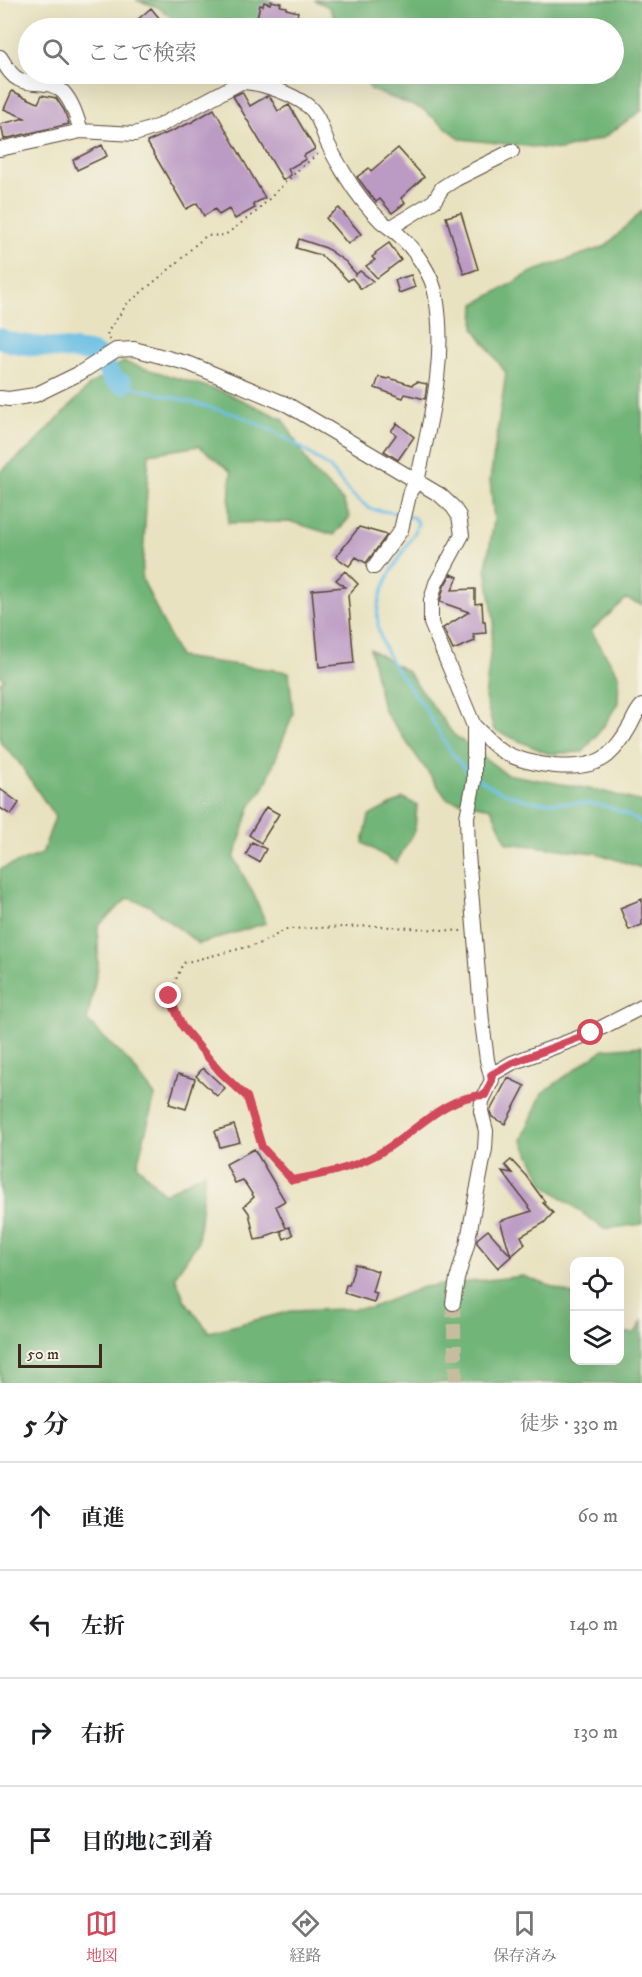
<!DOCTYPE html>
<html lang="ja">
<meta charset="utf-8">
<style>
:root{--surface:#fff;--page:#f2f2f2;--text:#202124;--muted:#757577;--line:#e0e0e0;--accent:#d1495b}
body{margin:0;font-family:"IM FELL DW Pica","Noto Serif JP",serif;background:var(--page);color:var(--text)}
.controls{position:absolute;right:18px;bottom:18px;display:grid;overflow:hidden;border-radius:12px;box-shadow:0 6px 24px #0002}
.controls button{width:54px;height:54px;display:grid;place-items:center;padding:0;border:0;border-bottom:2px solid var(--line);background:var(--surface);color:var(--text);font:30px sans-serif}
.scale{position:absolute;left:18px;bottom:15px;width:84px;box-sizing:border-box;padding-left:6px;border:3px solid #3b2a1e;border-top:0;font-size:16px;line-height:21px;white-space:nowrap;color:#3b2a1e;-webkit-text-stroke:4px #f7f3e8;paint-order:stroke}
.stop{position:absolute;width:18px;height:18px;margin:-14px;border:4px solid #d1495b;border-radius:50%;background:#fff}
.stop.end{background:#d1495b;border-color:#fff;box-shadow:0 2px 6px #0008}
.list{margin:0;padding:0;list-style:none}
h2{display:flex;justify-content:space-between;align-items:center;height:78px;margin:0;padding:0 24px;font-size:26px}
h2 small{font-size:20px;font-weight:400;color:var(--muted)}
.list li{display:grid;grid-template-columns:39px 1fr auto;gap:18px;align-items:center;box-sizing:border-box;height:108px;padding:0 24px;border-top:2px solid var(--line)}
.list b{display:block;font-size:22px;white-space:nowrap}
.list em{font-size:20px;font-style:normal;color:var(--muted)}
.icon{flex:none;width:33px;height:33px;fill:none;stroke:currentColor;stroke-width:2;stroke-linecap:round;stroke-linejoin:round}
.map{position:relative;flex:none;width:642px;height:1383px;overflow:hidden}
.search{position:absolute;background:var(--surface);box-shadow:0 6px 24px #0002;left:18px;right:18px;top:18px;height:66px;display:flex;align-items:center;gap:15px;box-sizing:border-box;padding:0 21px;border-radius:33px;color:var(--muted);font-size:22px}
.sheet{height:510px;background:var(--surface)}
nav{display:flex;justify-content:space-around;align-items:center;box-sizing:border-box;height:84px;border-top:2px solid var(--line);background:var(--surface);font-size:16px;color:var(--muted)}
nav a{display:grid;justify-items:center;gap:3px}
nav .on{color:var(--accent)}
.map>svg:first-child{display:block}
.forest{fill:#72b578;stroke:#56704b;stroke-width:1.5}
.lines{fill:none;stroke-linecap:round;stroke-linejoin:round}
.stream{stroke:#67bee4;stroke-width:3}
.river{stroke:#67bee4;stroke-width:20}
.building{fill:#bb9ac4}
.minor-tunnel{stroke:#c6bda0;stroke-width:14;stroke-dasharray:14 7;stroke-linecap:butt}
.minor-casing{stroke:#554636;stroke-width:16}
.path{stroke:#554636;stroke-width:2;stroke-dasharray:1.5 4.5;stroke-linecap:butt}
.minor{stroke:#fff;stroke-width:14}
.route{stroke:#d1495b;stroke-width:8}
</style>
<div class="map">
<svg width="642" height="1383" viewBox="0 0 642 1383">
<rect width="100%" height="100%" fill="#f7f3e8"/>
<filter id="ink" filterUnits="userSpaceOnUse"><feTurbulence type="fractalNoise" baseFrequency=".0167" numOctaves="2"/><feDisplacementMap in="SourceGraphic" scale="12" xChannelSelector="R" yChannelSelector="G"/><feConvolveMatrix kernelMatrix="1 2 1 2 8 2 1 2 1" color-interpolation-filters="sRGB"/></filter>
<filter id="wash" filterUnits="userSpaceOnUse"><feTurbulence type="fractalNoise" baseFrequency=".008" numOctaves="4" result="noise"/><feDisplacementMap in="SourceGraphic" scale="24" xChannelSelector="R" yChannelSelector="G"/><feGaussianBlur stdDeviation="1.35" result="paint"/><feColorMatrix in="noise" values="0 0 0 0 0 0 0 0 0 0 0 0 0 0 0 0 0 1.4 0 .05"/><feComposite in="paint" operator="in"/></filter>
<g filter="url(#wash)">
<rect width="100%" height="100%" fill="#e9e2c0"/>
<path class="forest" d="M136,0H270L265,28H184L158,7Z
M314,0H642V110L603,138L561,150L461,139L422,109L371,90L362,74H614V28H340L329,7Z
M642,211V605L626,599L591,631L619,676L618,703L603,727L583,752L549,754L494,730L485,698L494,621L486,568L494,521L490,480L506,373L474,328L475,304L532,272L606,246Z
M123,362L224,392L283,419L312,470L343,501L350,517L334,535L292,522L228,523L231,472L199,446L149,454L142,578L179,657L289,672L293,714L265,786L250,807L234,858L254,895L266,923L199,944L148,905L128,898L98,926V967L87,1021L130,1063L155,1096L137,1165L164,1194L205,1172L198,1242L175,1276L185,1301L209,1332L291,1311L370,1308L423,1287L523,1276L574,1295V1360H620V1333H635L642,1321V1383H0V869L42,854L55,817L18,761L0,742V682L4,679L0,675V472L32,446L90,385Z
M370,649L408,672L453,734L506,774L601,791L642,802V868L596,853L507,843L491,808L447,799L383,709Z
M403,798L417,805L415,830L396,863L363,843L369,816Z
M642,1046V1224L604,1229L545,1185L522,1140L542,1093L604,1049Z"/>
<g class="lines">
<path class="stream" d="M123,384L238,415L269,429L296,444L330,468L350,493L370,509L402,514
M408,516L414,518L418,523L415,532C388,578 359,609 392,662C400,677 412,690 422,704C437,726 448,753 468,772
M479,779C493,790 521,800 539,802C561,804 583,801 604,806C618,809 630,816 642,823"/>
<path class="river" d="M0,338C15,348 70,347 92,353C110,359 103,378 123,384"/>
</g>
<g id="blocks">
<path class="building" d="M271,1L281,3L280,6L287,7L286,9L298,12L295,25L270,19L269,22L259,20L257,18L260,5L263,6L264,2L270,4Z
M151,8L160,19L150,28H128Z
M12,91L38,103L42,95L56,98L64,110L69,124L4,139L1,124L25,118L4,109Z
M242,92L250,106L267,96L270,97L278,111L289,105L315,149L303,156L306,159L288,169L291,175L283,180L233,96Z
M214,109L265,198L253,204L255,208L235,219L229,209L219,215L215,209L204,216L197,203L186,209L147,142L192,122Z
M102,145L107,156L77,170L73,160Z
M398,148L424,177L401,198L405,203L392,213L380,199L376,202L357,177L369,168L371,171Z
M339,208L361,234L348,244L326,218Z
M461,213L478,269L464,274L446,217Z
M299,239L326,248L346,262L356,274L354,276L360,271L373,281L361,289L352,278L348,281L334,266L320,255L296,248Z
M389,243L401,260L377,278L366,266L375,260L372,257L376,254L375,253Z
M411,275L415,287L399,293L395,280Z
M379,377L388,379L389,378L412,385L417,382L427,384L425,399L405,394L403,398L375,388Z
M397,423L414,437L398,460L384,451L396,435L391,431Z
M359,527L387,535L366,563L356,557L349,566L336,557Z
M345,571L358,584L348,595L354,663L319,667L312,590L345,587L336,580Z
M451,574L458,577L452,590L475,589V604L482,603L483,621H485L486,633L473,634L475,641L453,650L443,628L469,612L440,602L444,586Z
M0,789L19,803L11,815L0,808Z
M266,807L279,814L261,843L249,835Z
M252,842L266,849L259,862L246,855Z
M642,899V925L629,930L620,908Z
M203,1068L225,1088L217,1096L196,1076Z
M178,1074L195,1079L186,1109L169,1104Z
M508,1078L525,1086L505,1124L492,1117L490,1111Z
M234,1125L240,1142L220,1147L215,1131Z
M254,1149L285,1201L276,1206L286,1228L289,1227L293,1235L284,1239L281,1231L285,1229L266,1236V1238L255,1240L249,1213L244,1206L254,1197L243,1180L235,1183L226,1164Z
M511,1160L526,1176L545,1202L543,1203L553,1213L544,1223L521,1236L525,1244L498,1268L477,1243V1239L488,1230L511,1256L500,1221L532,1211L502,1171L512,1173L505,1165Z
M355,1264L378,1271L372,1292L377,1293L374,1302L344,1293L346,1285H349Z"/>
</g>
</g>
<g filter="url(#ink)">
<use href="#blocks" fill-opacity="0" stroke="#554636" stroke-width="1.5"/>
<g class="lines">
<path class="minor-tunnel" d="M453,1303L456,1383"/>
<defs>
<path id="minor" d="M0,57C5,64 10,75 18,79C33,87 51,79 63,92C73,103 77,118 81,131
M0,149L81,131L135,134L159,126L241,82C260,82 293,94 308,106C321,117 322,133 329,146C334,157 341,168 347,178C356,193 369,209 381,221C387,226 393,230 399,235C415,250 433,275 436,297C447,359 430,421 417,482L410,491L401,530L374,567
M390,228L434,201L442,188L456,179L512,151
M0,398L9,399L35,395L80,373L116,350L134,349L190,364L288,405L440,495L453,507L459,516L462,535L436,583L431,600V623L474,726V781L467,817L468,854L482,1022L487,1060L492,1080L482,1101L481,1111L486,1131L485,1149L467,1245L457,1279L453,1303
M474,726C483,734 492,745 502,751C527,766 584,775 608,755C616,748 625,735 630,726C634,719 636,712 642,706
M491,1075L512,1063L591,1033L642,1007"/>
</defs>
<use href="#minor" class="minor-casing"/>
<path class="path" d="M110,340L107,333L127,304L177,263L194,246L206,236L225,235L256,212L298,170L319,153
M461,931L376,926L287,929L259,944L183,963L169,996L182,1026L220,1072L247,1097L262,1147L292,1180L331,1173L377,1154L447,1105L470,1095"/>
<use href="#minor" class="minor"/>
</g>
</g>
<g class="lines" filter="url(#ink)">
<path class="route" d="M169,996L182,1026L220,1072L247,1097L262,1147L292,1180C321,1175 350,1169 376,1155C413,1136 441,1096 485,1095L492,1080L491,1075L512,1063L591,1033"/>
</g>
</svg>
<div class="controls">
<button><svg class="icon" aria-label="locate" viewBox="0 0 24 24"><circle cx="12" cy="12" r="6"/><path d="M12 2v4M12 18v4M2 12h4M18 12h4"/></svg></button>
<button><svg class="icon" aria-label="layers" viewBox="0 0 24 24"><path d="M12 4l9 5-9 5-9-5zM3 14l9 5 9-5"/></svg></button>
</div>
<div class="scale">50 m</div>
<div class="stop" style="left:591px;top:1033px"></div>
<div class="stop end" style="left:169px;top:996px"></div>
<div class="search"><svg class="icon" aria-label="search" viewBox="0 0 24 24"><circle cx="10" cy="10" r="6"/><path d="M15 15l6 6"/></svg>ここで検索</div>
</div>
<section class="sheet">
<h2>5 分<small>徒歩 · 330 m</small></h2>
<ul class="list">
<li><svg class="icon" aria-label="ahead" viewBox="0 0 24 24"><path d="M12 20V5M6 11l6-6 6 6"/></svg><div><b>直進</b></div><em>60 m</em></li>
<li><svg class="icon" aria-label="left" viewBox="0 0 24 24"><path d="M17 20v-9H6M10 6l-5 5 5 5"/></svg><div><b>左折</b></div><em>140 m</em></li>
<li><svg class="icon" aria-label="right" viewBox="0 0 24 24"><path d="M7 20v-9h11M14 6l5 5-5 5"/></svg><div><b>右折</b></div><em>130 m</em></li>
<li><svg class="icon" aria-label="arrive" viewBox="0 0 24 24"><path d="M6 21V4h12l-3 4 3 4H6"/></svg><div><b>目的地に到着</b></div></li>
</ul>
</section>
<nav>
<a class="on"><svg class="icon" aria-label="map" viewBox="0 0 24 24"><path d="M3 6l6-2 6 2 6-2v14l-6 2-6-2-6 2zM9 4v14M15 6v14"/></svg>地図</a>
<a><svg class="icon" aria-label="directions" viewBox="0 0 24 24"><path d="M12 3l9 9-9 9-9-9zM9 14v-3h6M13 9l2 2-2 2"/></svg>経路</a>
<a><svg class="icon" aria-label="saved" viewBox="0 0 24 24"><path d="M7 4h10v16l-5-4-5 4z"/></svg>保存済み</a>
</nav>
